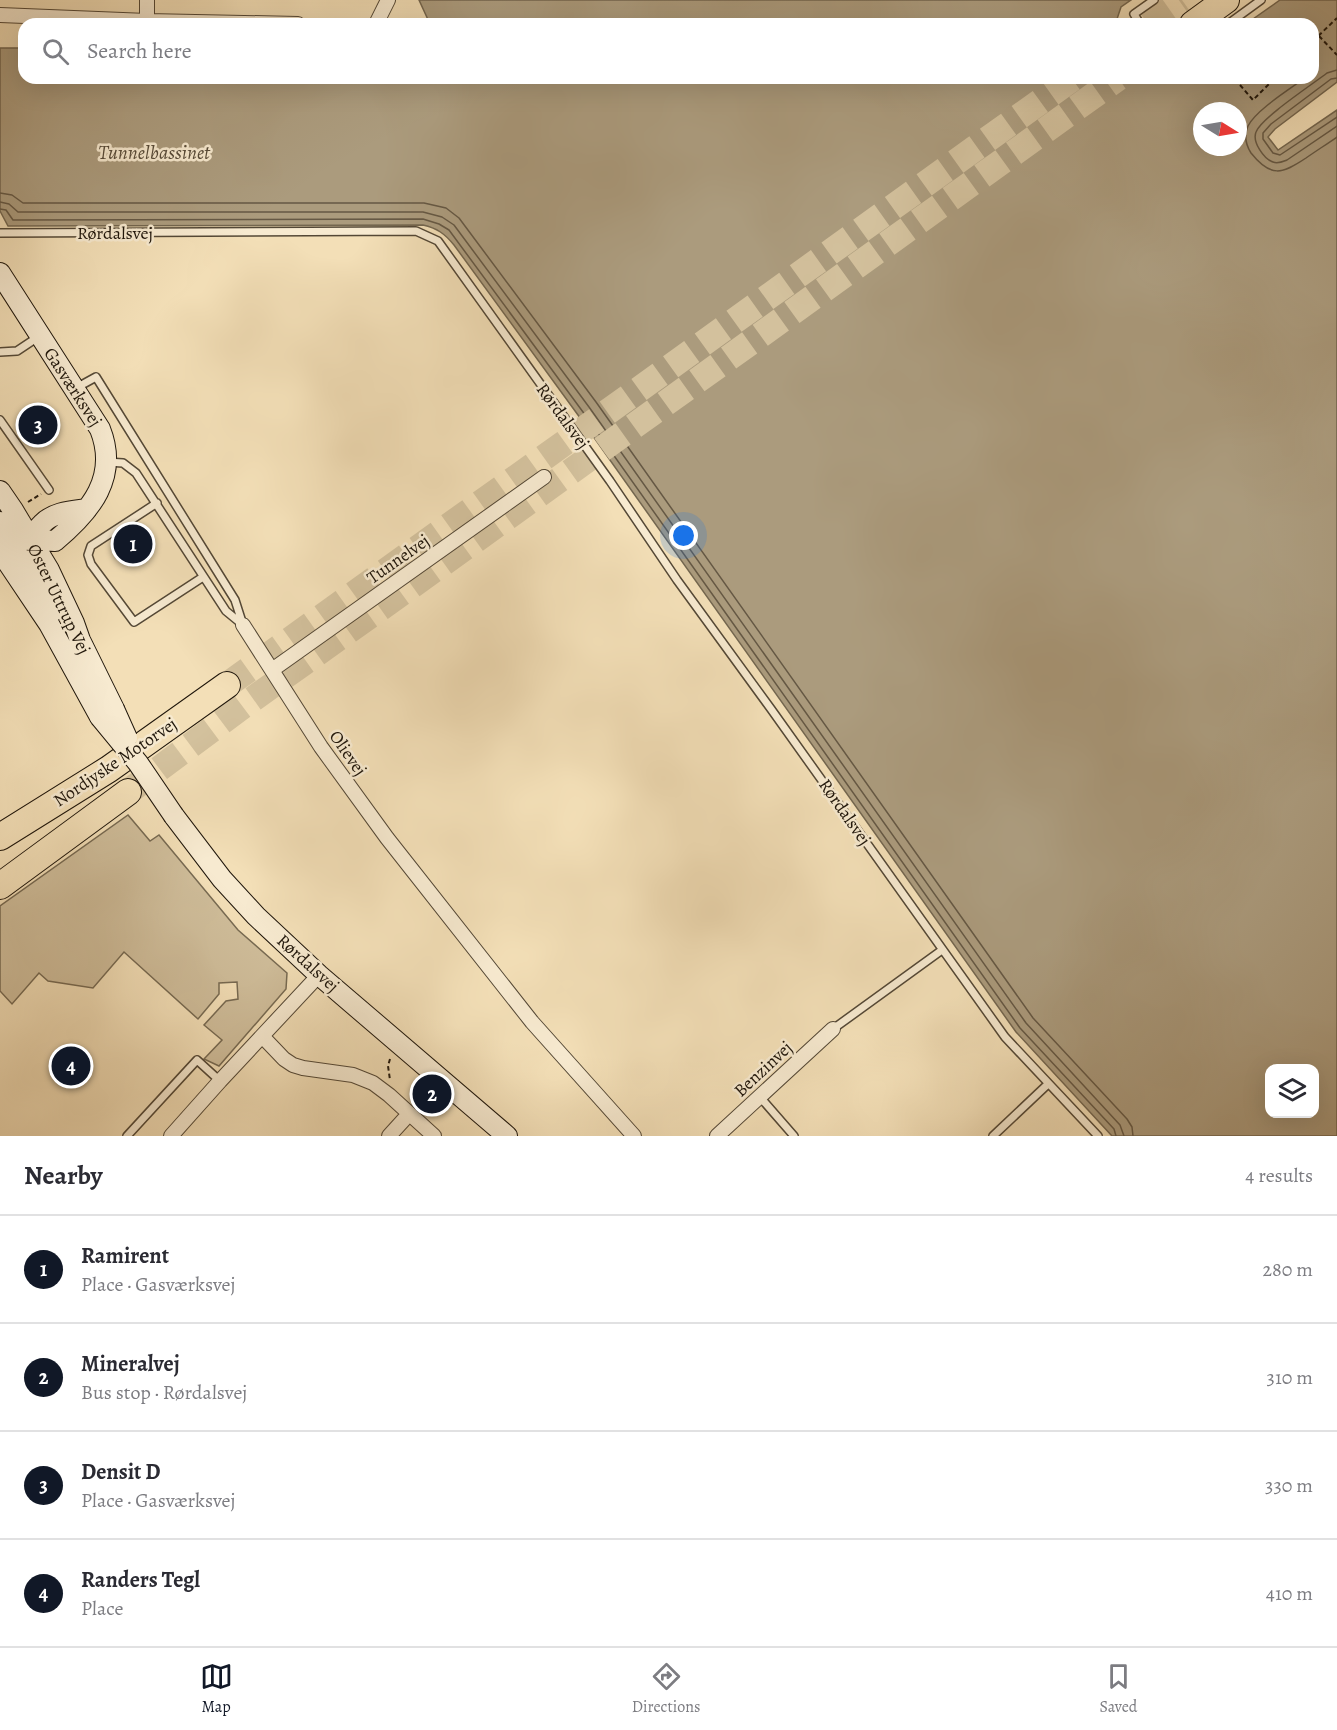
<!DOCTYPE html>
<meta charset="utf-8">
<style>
:root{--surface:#fff;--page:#f7f7f7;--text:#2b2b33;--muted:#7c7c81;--line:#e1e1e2;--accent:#111827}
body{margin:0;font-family:Alegreya,serif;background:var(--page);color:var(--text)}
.controls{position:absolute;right:18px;bottom:18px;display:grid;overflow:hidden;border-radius:12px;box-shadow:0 6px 24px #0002}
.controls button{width:54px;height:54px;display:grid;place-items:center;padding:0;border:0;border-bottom:2px solid var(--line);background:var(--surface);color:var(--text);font:30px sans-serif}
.compass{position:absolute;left:1193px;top:102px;width:54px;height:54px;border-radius:50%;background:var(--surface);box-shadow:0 6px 24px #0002;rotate:101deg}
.you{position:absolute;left:684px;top:536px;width:21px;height:21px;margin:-15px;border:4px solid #fff;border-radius:50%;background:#1a73e8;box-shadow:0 0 0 9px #1a73e833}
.badge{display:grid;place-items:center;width:39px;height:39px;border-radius:50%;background:var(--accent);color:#fff;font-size:20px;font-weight:700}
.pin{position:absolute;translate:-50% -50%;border:3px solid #fff;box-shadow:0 2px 6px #0006}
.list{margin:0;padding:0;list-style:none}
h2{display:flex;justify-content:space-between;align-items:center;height:78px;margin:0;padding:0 24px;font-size:26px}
h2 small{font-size:20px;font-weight:400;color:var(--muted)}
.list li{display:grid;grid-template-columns:39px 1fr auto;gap:18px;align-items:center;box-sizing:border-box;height:108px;padding:0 24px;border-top:2px solid var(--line)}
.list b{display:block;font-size:22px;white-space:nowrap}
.list p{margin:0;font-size:20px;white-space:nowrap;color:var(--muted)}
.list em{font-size:20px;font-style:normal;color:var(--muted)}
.icon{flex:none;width:33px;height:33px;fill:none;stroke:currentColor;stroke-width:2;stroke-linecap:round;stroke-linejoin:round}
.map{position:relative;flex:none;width:1337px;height:1136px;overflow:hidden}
.search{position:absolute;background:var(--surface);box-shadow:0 6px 24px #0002;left:18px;right:18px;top:18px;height:66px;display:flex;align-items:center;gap:15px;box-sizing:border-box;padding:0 21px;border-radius:18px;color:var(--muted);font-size:22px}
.sheet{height:510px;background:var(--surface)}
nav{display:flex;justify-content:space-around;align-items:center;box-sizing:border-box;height:84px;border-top:2px solid var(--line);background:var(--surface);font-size:16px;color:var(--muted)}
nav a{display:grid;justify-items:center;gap:3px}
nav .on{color:var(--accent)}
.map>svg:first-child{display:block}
.green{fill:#cfbd9a;stroke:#776a52;stroke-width:1.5}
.water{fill:#ab9b7d;stroke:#73664f;stroke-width:1.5;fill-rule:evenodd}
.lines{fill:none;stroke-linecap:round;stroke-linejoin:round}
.shore{stroke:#655844;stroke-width:1.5}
.highway-tunnel{stroke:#d3c19d;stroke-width:26;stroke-dasharray:26 13;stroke-linecap:butt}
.lane-casing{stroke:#544836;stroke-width:10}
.street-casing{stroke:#544836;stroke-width:16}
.secondary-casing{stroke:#1f160b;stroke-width:22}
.highway-casing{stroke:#1f160b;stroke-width:28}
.path{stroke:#1f160b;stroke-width:2;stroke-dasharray:4.5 3;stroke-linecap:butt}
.lane{stroke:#f7ead0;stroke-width:7}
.street{stroke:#f7ead0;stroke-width:14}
.secondary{stroke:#f7ead0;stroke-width:20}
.highway{stroke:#f3dfb7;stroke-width:26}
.secondary-bridge-casing{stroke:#1f160b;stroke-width:22;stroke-linecap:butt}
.secondary-bridge{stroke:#f7ead0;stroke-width:20}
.labels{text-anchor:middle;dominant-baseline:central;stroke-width:5;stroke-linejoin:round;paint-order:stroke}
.street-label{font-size:18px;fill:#1f160b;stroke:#f7ead0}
.water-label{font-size:20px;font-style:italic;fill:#574b39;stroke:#f7ead0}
</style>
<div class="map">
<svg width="1337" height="1136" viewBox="0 0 1337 1136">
<rect width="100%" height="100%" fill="#f3dfb7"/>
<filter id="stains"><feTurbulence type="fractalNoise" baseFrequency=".00333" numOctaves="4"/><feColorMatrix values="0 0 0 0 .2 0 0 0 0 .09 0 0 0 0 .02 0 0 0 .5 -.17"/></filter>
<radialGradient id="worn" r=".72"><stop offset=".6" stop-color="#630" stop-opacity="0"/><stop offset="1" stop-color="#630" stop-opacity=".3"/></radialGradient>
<path class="green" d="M128,815L150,841L159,835L238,930L287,973L286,989L219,1066L204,1059L222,1040L204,1025L226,1001L238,999L237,982L219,983V994L198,1019L124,952L93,988L48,981L39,973L12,1004L0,991V906Z"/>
<path class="water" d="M419,0H1131L1121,7L1117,19L1121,24H430Z
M1280,0H1337V82L1275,129L1268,137L1278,150L1337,110V1136H1112L1016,1032L578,415L454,245C445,234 437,228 423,225L8,226L0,211V48H24V78H1313V24H1246ZM1202,111H1238V147H1202ZM1314,1068V1114H1270V1068Z"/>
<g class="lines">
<path class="shore" d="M1337,70L1327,73C1313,84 1261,118 1256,132C1252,142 1264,159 1273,162C1278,164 1282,162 1287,160L1337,126
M1305,78C1290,89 1256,110 1248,126C1244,135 1246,145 1251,153C1271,178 1282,174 1306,158C1316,151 1327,144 1337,137
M1337,78L1331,79L1271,124L1263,133V139L1273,153L1280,155L1337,117
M0,193L12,195L23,203H424L446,208L459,218L596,402L1033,1018L1127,1119L1132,1127L1133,1136
M0,202L9,204L18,212H423L442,217L454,225L589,407L1026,1023L1120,1125L1124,1136
M0,209L6,210L13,220L423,219L439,224L449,230L583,412L1020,1028L1114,1129L1116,1136"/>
<path class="highway-tunnel" d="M1148,24L1182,0
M227,685L1073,78
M128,792L243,706L399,595L1118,78"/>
<defs>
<path id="lane" d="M1140,24L1134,14L1154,0
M1228,24L1261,0
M0,233L416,231L438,241L610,481L677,580L771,709L1005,1037L1098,1136
M0,352L17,351L38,337
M76,388L96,377L235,600L243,625
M0,420L49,490
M107,462L123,463L136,473L226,611L243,625
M157,503L91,546L88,555L91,564L134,622L203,577
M833,1029L942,950
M760,1097L794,1136
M127,1136L197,1060L220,1081
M993,1136L1048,1084"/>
<path id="street" d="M147,0V21
M0,15L147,21L298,24
M376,24L388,0
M243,625L321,747L387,838L532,1022L634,1136
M272,670L544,477
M262,1036L284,1059L293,1065L303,1068L353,1075L373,1083L389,1095L434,1136
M171,1136L220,1081L319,975
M389,1136L409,1114
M717,1136L833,1029"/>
<path id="secondary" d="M0,273L100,429C119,477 91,511 55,541L10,538L0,522
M0,491L13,510L49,570L74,623L80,640L114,709
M21,545C30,539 35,531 42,524C53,512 72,511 87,509
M0,551L49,624L100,717
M3,556L24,560L55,610
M174,816L222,879L256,916L319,975L507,1136"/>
<path id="highway" d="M1193,24L1226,0
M0,837L109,769L227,685
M0,886L128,792"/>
</defs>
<use href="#lane" class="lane-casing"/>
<use href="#street" class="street-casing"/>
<use href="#secondary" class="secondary-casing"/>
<use href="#highway" class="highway-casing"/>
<path class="path" d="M1319,36L1337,55
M1313,41L1337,18
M1240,85L1253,100L1275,78
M28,502L41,494
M390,1059L388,1066L390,1080"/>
<use href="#lane" class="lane"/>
<use href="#street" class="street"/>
<use href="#secondary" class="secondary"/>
<use href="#highway" class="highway"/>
<defs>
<path id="secondary-bridge" d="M114,709L127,738
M100,717L138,763L174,816"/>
</defs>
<use href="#secondary-bridge" class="secondary-bridge-casing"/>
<use href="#secondary-bridge" class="secondary-bridge"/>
</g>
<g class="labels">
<g class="street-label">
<text x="115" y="233">Rørdalsvej</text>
<text transform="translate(73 387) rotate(57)">Gasværksvej</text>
<text transform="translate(563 416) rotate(54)">Rørdalsvej</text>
<text transform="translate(398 559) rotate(-35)">Tunnelvej</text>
<text transform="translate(59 599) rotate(64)">Øster Uttrup Vej</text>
<text transform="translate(348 753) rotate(55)">Olievej</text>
<text transform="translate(115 762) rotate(-34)">Nordjyske Motorvej</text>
<text transform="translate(845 812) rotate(55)">Rørdalsvej</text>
<text transform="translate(308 963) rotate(42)">Rørdalsvej</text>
<text transform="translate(763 1069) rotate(-43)">Benzinvej</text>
</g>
<g class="water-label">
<text x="154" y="152">Tunnelbassinet</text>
</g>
</g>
<rect width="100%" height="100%" filter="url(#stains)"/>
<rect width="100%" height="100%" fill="url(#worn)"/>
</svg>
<div class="controls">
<button><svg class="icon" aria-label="layers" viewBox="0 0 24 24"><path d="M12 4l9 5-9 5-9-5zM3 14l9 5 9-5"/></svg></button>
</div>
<svg class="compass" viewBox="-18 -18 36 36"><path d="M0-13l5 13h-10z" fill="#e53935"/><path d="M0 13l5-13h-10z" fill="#7c7c81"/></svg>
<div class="you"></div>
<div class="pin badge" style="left:133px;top:544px">1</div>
<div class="pin badge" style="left:432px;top:1094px">2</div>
<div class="pin badge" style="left:38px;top:425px">3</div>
<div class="pin badge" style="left:71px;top:1066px">4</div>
<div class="search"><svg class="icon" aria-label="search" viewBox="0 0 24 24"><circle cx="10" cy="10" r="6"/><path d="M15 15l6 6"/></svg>Search here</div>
</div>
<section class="sheet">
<h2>Nearby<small>4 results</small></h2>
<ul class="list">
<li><span class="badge">1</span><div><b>Ramirent</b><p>Place · Gasværksvej</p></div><em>280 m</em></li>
<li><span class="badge">2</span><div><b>Mineralvej</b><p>Bus stop · Rørdalsvej</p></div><em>310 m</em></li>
<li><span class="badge">3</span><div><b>Densit D</b><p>Place · Gasværksvej</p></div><em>330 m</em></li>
<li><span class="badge">4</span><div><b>Randers Tegl</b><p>Place</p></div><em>410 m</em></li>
</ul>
</section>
<nav>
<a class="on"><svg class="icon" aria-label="map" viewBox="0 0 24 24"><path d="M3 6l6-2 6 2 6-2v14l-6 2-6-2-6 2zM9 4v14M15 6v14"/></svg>Map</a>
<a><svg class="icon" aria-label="directions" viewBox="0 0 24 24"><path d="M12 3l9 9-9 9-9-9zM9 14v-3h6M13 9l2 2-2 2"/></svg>Directions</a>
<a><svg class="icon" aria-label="saved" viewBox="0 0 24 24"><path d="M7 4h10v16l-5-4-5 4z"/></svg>Saved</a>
</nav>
